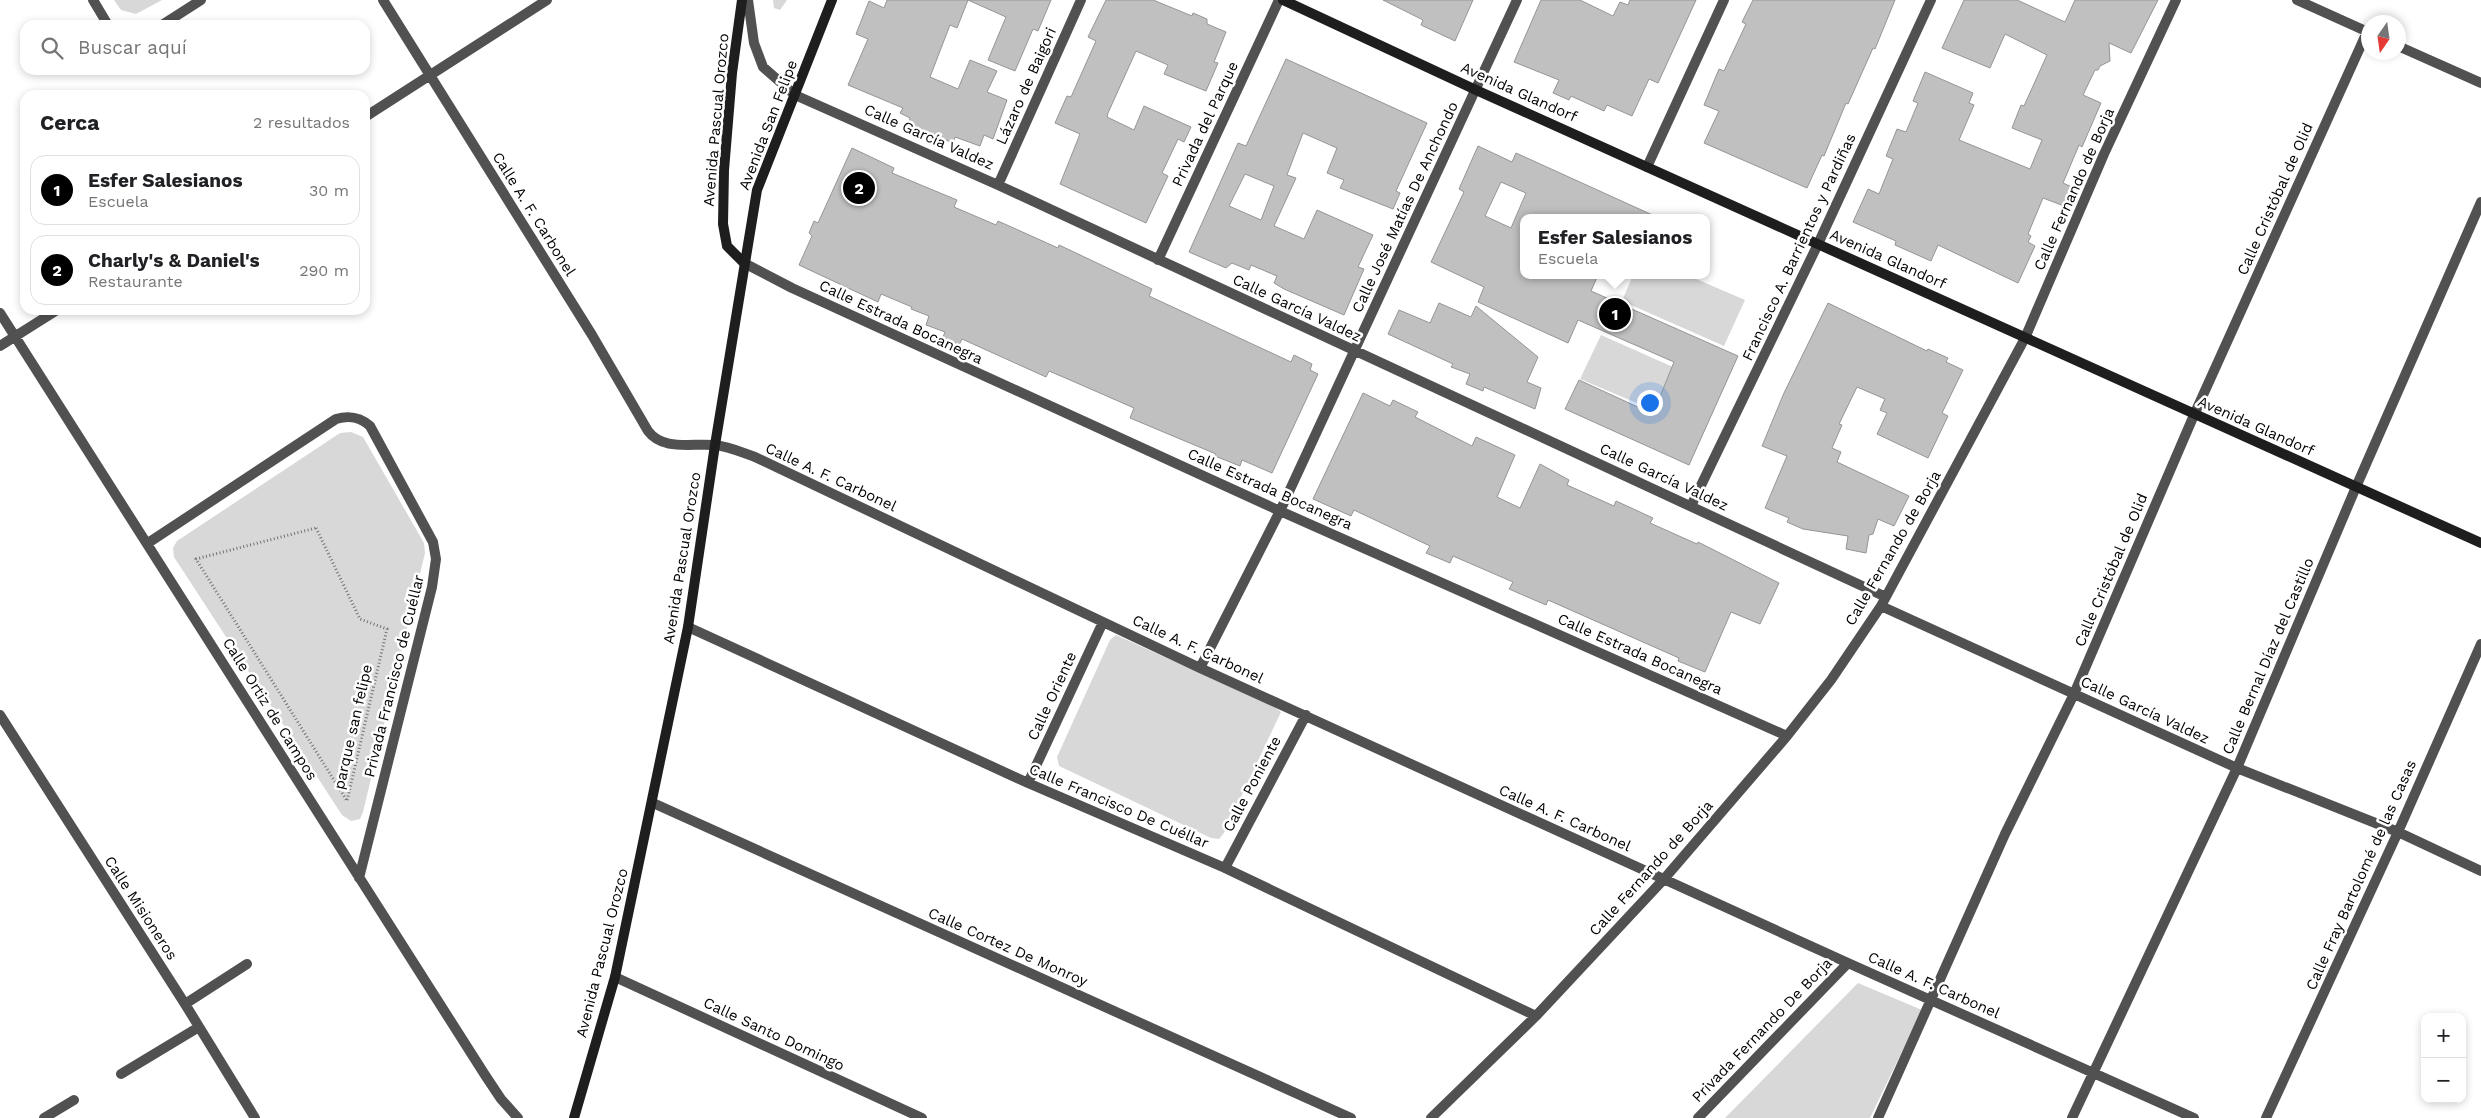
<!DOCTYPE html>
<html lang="es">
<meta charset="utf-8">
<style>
:root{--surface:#fff;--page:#f6f6f6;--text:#202124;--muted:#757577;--line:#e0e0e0;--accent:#000}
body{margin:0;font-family:"Work Sans",sans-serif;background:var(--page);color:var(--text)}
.controls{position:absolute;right:15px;bottom:15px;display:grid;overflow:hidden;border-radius:10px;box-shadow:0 2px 8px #0003}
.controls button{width:45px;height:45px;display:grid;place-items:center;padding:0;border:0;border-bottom:1px solid var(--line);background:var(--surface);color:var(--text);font:25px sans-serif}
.compass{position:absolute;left:2361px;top:15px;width:45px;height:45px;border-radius:50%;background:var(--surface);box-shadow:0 2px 8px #0003;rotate:193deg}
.you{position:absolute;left:1649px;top:402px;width:18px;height:18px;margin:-12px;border:4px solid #fff;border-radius:50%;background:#1a73e8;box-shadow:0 0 0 8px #1a73e833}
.badge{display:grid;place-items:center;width:32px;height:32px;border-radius:50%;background:var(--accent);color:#fff;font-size:16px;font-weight:700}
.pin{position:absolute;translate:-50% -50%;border:2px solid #fff;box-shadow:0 1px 5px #0006}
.popup{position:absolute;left:1520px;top:214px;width:190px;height:65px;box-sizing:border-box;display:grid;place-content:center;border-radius:10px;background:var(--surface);filter:drop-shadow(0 1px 4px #0005);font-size:16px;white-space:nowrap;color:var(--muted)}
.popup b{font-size:19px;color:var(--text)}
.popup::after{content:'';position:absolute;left:50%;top:100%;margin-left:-10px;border:10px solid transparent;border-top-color:var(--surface)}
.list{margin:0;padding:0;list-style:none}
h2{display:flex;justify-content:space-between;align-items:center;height:65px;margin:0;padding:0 20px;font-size:21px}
h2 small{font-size:16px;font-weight:400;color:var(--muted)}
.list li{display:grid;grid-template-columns:32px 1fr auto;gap:15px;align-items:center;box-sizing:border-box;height:70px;margin:0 10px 10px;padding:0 10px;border:1px solid var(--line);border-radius:15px}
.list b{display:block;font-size:19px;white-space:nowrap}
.list p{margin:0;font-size:16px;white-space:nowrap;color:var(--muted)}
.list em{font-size:16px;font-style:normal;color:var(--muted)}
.icon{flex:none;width:28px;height:28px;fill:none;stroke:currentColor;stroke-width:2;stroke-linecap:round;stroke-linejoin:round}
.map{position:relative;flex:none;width:2481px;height:1118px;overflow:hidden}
.search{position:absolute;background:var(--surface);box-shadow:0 2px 8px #0003;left:20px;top:20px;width:350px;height:55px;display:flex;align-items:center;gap:12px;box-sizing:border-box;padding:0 18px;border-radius:15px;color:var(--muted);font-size:19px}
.panel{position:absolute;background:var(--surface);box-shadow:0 2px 8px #0003;left:20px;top:90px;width:350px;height:225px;border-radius:15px}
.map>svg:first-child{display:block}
.green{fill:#d8d8d8}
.building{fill:#c0c0c0;stroke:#959595;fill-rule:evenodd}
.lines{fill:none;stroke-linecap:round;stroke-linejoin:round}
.path{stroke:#737373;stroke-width:3;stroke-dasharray:1 2.5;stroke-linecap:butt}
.street{stroke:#515151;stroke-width:10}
.secondary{stroke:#1e1e1e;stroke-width:10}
.labels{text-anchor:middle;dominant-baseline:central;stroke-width:5;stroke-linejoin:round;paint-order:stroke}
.street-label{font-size:15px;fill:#000;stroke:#fff}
</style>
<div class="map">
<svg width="2481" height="1118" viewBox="0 0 2481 1118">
<rect width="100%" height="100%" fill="#fff"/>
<path class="green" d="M114,0H162L136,14L121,10Z
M773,0H787L780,10L774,8Z
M1633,275H1687L1745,300L1724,346L1622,301Z
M1601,335L1673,367L1653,410L1580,379Z
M351,432L363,437L424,543L425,553L363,812L360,819L351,821L342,815L174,557L173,548L177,541L340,433Z
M1116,635L1275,707L1281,712L1224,833L1219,839L1211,838L1059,766L1057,757L1110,640Z
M1858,983L1922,1010L1870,1118H1725Z"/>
<path class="building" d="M887,0H1051L1038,31L1033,29L1015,71L988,60L1006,17L968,0L957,28L950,25L930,77L958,89L970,60L997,71L987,92L1007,100L993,139L984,135L980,146L955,137L953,143L909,124L910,118L900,113L903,108L848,85L868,39L856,34L869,1L884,8Z
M1106,0H1153L1192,16L1193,13L1207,19V24L1226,32L1214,62L1218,63L1206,91L1164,74L1168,65L1136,51L1108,113L1107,117L1134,130L1144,106L1191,127L1184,142L1178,139L1162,173L1168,176L1146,223L1060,184L1080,134L1055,123L1067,96L1071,97L1096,41L1088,37Z
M1383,0H1473L1455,41L1421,25L1423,20Z
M1541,0H1580L1613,16L1620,2L1628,5L1630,0H1696L1658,83L1649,79L1632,116L1607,105L1604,111L1571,96L1569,100L1553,93L1559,80L1514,62Z
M1753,0H1895L1875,49L1873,48L1848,104L1846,103L1824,156L1822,155L1807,188L1704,143L1719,111L1704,105L1719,69L1724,71L1746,24L1742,22Z
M1964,0H2017L2065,22L2075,0H2158L2131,53L2109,43L2110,61L2100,66L2098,70H2095L2083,95L2101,103L2082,147L2079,145L2063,183L2072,187L2064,206L2043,198L2028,234L2031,236L2028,242L2035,246L2018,283L1938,245L1931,261L1895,245L1896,241L1853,222L1868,189L1879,194L1893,159L1886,156L1897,129L1906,132L1918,103L1913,101L1925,72L1973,93L1969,103L1974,105L1959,140L2030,169L2042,140L2012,128L2021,105L2024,106L2047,55L2005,34L1990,68L1942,48Z
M1286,59L1427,123L1396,191L1400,193L1393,209L1340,188L1344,180L1327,173L1337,148L1303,133L1287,175L1296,178L1274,226L1304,239L1317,210L1373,235L1358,267L1364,269L1344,315L1284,289L1274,283L1277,276L1251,265L1249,270L1232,263L1226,268L1189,252L1238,143L1246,146ZM1245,174L1274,186L1261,220L1229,206Z
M1478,146L1512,162L1516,153L1659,218H1524V275H1598L1591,291L1738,356L1689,465L1565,409L1579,380L1653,414L1674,362L1578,320L1568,343L1478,302L1484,287L1431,262L1464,192L1459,189ZM1501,182L1526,193L1511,228L1485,216Z
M852,148L894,168L892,173L957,200L954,207L996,225L998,221L1058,248L1059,245L1152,289L1149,296L1291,362L1294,355L1312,364L1310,370L1318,374L1272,473L1242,460L1240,466L1215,456L1216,454L1130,418L1134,408L1070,380L1049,371L1046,377L962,339L959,345L943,337L945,332L926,325L929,316L911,309L912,307L881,294L878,302L799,265L812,236L809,233L814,221L818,223Z
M1439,303L1471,317L1476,306L1538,357L1527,382L1541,388L1535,409L1484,387L1483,391L1466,384L1470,374L1451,367L1453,364L1388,334L1399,310L1430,323Z
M1828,303L1927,351L1928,349L1948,358L1946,362L1963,370L1942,413L1948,416L1928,458L1877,434L1887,413L1880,410L1885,399L1857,387L1839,424L1842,425L1832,448L1841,452L1837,462L1909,496L1894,526L1878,519L1873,534L1869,535L1866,553L1846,549L1848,536L1803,529L1787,522L1789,518L1765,508L1787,456L1762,446L1784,393Z
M1363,393L1390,406L1393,400L1418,412L1415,417L1472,446L1476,437L1515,455L1497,497L1520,508L1540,464L1569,480L1567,485L1614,506L1616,501L1653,518L1650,523L1697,544L1698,542L1779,583L1760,624L1731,612L1705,672L1678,661L1679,658L1548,600L1546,605L1509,589L1513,582L1453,556L1450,563L1426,553L1430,546L1354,510L1351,516L1313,499Z"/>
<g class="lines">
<path class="path" d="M316,528L360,619L387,629L347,801L196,559Z"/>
<path class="street" d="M93,0L108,25
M383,0L592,335L648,431C663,451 691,443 714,445C728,446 741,452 755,457L1200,668L1848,963L2194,1118
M748,0L754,43L763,67L795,95L998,185L1886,597
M2297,0L2368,32
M162,25L201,0
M2398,46L2481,83
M365,117L547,0
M1647,167L1724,0
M998,185L1081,0
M1158,260L1279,0
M744,263L792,288L1280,511L1787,736
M0,313L485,1075L501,1099L518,1118
M0,346L57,310
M1691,506L1818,244L1931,0
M148,543L336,419C350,415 360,417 370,426L433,542L436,559L432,587L359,878
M1881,606L2237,768L2398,832L2481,871
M688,627L1028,783L1225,868L1536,1016
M1200,668L1280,511L1517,0
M0,715L185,1004L255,1118
M1028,783L1103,622
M653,803L1351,1118
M1225,868L1306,715
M615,977L922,1118
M185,1004L247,964
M121,1074L199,1027
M44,1118L74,1100
M1431,1118L1536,1016L1664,879L1787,736L1831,680L1881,606L2025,338L2104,154L2176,0
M1698,1118L1848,963
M1878,1118L2005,834L2074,694L2194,415L2367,32
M2072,1118L2237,768L2356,487L2481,202
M2266,1118L2398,832L2481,644"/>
<path class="secondary" d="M742,0L732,73L724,170L723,224L727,246L744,263
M1283,0L1476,90L2481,543
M574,1118L615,977L688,627L715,445L757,190L832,0"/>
</g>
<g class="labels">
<g class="street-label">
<text transform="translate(1026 86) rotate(-66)">Lázaro de Baigori</text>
<text transform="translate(1519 92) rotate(24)">Avenida Glandorf</text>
<text transform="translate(716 120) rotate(-85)">Avenida Pascual Orozco</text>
<text transform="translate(1205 124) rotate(-65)">Privada del Parque</text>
<text transform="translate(768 125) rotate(-69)">Avenida San Felipe</text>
<text transform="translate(929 137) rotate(24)">Calle García Valdez</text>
<text transform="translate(2074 189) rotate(-66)">Calle Fernando de Borja</text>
<text transform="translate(2275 199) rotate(-66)">Calle Cristóbal de Olid</text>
<text transform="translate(1405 207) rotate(-65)">Calle José Matías De Anchondo</text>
<text transform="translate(534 214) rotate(58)">Calle A. F. Carbonel</text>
<text transform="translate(1799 247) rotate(-65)">Francisco A. Barrientos y Pardiñas</text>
<text transform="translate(1888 259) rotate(24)">Avenida Glandorf</text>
<text transform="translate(1297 308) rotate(25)">Calle García Valdez</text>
<text transform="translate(901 322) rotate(25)">Calle Estrada Bocanegra</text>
<text transform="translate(2256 426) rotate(24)">Avenida Glandorf</text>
<text transform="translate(831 477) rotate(25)">Calle A. F. Carbonel</text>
<text transform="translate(1664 477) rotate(25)">Calle García Valdez</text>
<text transform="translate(1270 489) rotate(24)">Calle Estrada Bocanegra</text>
<text transform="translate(1893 548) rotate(-60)">Calle Fernando de Borja</text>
<text transform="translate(682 558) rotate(-81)">Avenida Pascual Orozco</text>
<text transform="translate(2111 570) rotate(-67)">Calle Cristóbal de Olid</text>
<text transform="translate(1198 649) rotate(25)">Calle A. F. Carbonel</text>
<text transform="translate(1640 654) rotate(24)">Calle Estrada Bocanegra</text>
<text transform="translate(2268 656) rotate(-67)">Calle Bernal Díaz del Castillo</text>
<text transform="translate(394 676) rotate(-76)">Privada Francisco de Cuéllar</text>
<text transform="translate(1052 696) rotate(-65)">Calle Oriente</text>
<text transform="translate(270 709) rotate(58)">Calle Ortiz de Campos</text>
<text transform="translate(2145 710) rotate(25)">Calle García Valdez</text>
<text transform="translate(353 727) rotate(-77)">parque san felipe</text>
<text transform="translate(1252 784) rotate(-62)">Calle Poniente</text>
<text transform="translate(1119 806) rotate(23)">Calle Francisco De Cuéllar</text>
<text transform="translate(1565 818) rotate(24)">Calle A. F. Carbonel</text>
<text transform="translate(1651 868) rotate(-48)">Calle Fernando de Borja</text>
<text transform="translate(2361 875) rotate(-66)">Calle Fray Bartolomé de las Casas</text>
<text transform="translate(141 908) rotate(57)">Calle Misioneros</text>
<text transform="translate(1008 947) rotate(24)">Calle Cortez De Monroy</text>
<text transform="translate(602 953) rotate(-76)">Avenida Pascual Orozco</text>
<text transform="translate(1934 985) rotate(24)">Calle A. F. Carbonel</text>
<text transform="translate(1762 1030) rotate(-46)">Privada Fernando De Borja</text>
<text transform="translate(774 1034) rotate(25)">Calle Santo Domingo</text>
</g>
</g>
</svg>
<div class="controls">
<button>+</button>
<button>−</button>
</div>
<svg class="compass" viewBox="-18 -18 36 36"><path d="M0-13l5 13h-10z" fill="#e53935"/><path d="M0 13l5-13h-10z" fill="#757577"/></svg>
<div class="you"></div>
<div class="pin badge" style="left:1615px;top:314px">1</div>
<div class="popup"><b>Esfer Salesianos</b>Escuela</div>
<div class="pin badge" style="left:859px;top:188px">2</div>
<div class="search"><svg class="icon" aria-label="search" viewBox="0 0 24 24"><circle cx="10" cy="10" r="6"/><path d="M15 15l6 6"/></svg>Buscar aquí</div>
<section class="panel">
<h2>Cerca<small>2 resultados</small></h2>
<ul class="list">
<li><span class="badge">1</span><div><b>Esfer Salesianos</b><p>Escuela</p></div><em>30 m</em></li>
<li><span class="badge">2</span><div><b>Charly's &amp; Daniel's</b><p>Restaurante</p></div><em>290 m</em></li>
</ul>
</section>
</div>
